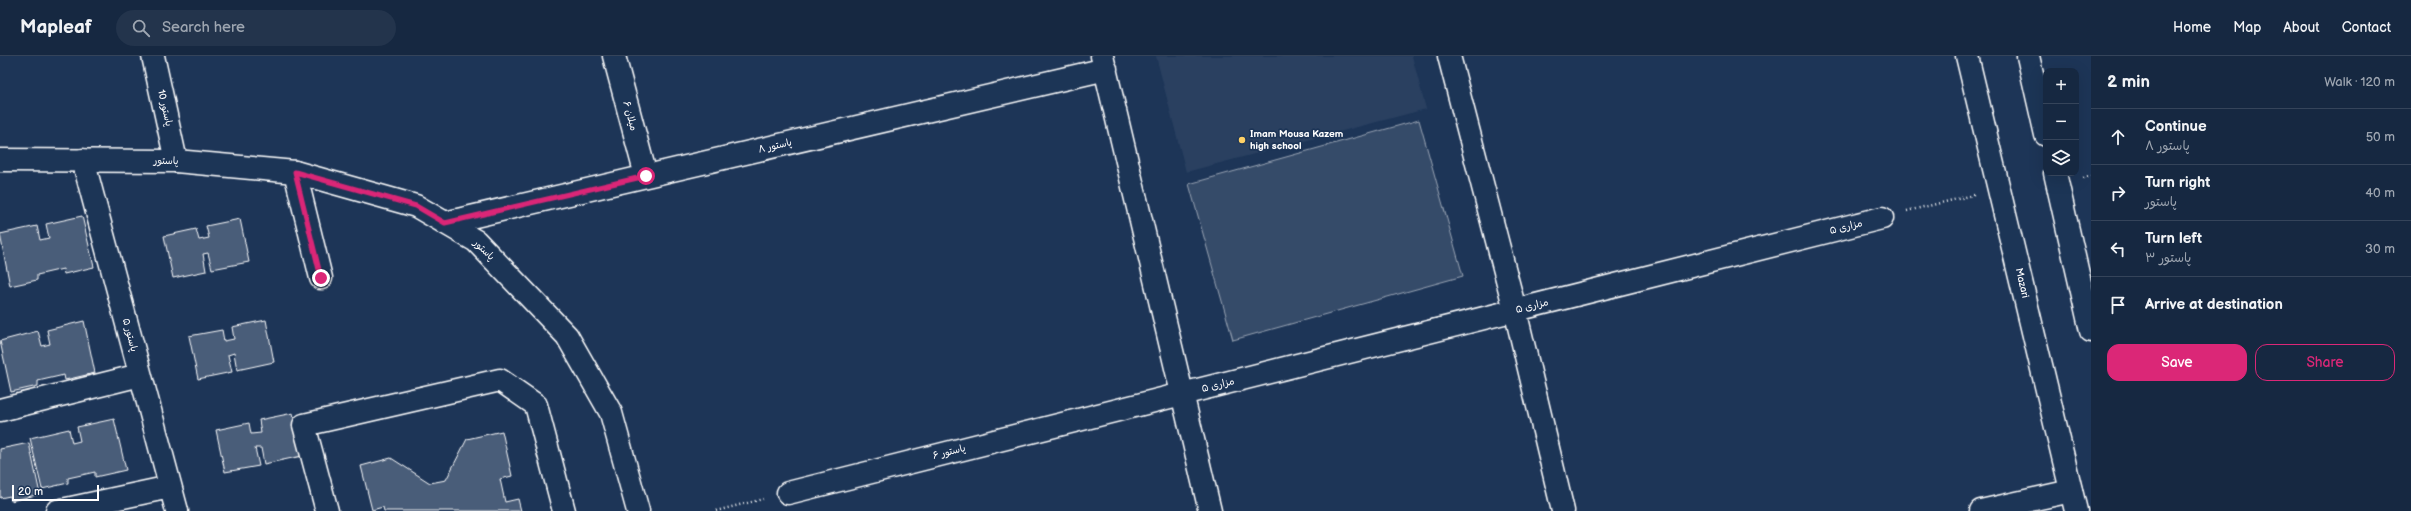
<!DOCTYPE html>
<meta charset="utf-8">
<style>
:root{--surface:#162841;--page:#23344c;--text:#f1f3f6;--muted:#9ea6b1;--line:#35445a;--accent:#db2777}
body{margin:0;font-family:"Balsamiq Sans","Playpen Sans Arabic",sans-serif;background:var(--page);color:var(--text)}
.controls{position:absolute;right:12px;top:12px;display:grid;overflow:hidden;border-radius:8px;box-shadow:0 4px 16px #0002}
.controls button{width:36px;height:36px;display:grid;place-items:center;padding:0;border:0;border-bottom:1px solid var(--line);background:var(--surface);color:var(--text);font:20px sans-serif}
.scale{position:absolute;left:12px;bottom:10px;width:87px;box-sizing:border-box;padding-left:4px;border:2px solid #fff;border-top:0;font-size:11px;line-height:14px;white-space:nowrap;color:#fff;-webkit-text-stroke:3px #1d3557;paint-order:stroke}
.stop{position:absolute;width:12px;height:12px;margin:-9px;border:3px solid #db2777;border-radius:50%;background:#fff}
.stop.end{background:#db2777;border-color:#fff;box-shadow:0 1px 4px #0008}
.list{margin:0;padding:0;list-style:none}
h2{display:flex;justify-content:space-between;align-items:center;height:52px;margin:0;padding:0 16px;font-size:17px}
h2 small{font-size:13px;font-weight:400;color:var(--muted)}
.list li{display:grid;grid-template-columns:26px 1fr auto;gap:12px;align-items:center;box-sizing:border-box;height:56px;padding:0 16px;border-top:1px solid var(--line)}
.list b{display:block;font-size:15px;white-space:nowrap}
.list p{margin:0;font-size:13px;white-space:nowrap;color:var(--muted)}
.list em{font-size:13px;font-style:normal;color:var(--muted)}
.actions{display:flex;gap:8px;padding:12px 16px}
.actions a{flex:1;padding:9px 0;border:1px solid var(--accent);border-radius:12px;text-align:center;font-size:14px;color:var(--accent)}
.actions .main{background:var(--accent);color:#fff}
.icon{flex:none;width:22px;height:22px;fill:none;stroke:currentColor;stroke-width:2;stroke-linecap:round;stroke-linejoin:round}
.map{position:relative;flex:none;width:2091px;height:455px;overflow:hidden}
header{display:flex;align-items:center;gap:24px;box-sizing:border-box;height:56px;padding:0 20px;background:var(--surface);border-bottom:1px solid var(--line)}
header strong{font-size:19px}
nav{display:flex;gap:22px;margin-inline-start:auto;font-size:14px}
.search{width:280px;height:36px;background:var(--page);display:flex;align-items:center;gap:10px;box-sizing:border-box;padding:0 14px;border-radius:22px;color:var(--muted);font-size:15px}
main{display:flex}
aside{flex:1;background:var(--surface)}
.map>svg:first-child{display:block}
.built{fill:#2a4161}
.green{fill:#364b69;stroke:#9aa5b4}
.building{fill:#4a5d79;stroke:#fff}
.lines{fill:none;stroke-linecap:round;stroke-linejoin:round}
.minor-casing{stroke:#fff;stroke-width:25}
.tertiary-casing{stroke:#fff;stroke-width:25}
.secondary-casing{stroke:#fff;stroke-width:25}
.path{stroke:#fff;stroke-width:2.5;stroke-dasharray:1 3;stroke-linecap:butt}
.minor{stroke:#1d3557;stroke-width:22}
.tertiary{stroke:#1d3557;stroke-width:22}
.secondary{stroke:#1d3557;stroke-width:22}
.route{stroke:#db2777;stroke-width:5}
.poi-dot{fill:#ffd166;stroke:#1d3557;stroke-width:1.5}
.labels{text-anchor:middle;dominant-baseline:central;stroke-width:3.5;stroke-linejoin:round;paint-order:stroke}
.street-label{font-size:10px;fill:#fff;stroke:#1d3557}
.poi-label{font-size:10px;font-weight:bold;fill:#fff;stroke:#1d3557;text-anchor:start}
</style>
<header>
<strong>Mapleaf</strong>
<div class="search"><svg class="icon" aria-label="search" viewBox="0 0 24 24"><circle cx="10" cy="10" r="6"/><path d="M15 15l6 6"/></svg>Search here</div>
<nav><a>Home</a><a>Map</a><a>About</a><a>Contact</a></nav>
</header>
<main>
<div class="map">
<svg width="2091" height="455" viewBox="0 0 2091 455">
<rect width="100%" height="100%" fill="#1d3557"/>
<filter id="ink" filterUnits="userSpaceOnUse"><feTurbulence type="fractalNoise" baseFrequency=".025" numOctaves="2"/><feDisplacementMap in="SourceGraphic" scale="8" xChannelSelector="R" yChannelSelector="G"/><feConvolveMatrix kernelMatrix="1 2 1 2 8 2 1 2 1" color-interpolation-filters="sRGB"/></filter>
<g filter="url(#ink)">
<path class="built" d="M1156,0H1412L1426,53L1186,116Z"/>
<path class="green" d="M1419,64L1463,220L1233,284L1189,128Z"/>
<path class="building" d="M82,160L94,211L64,218L63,213L37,219V224L10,230L0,178L37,170L40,184L49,182L46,168Z
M240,163L249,206L212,213L208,197L203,198L206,215L173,222L164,180L196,173L199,184L209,182L206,170Z
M266,264L274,306L237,314L234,297L228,299L232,316L198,323L189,280L222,274L224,285L234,283L232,271Z
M84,265L95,317L65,324L64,319L38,325V330L11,336L0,285L38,275L42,290L50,288L47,274Z
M293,357L302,400L264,408L261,392H255L259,410L225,416L216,374L249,367L251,378L261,377L259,364Z
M114,363L126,414L95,421V416L68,422V427L42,433L30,382L69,373L72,387L80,385L77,371Z
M502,375L512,420L500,423L505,446L518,443L521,455H384L383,451L372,454L361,410L391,402L430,427L446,424L467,383Z
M29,387L40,438L11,445L10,440L0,442V393Z"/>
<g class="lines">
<defs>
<path id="minor" d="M153,0L176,105
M614,0L646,120
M1102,0L1210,455
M1449,0L1515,254L1563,455
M83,104L177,455
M295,116L321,222
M445,167L1106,13
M0,354L140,319
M788,437L1882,162
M57,455L170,431
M327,455L304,369L500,324L536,349L564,455
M1981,455L2071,435"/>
<path id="tertiary" d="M0,104L176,105L295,116L416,150L476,185L567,280L611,357L638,455"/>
<path id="secondary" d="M1967,0L2076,455
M2028,0L2046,79
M2055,117L2091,275"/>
</defs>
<use href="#minor" class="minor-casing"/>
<use href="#tertiary" class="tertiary-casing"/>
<use href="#secondary" class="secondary-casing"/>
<path class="path" d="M2083,122L2091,120
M1907,155L1974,139
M716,455L763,443"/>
<use href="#minor" class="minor"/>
<use href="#tertiary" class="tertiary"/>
<use href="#secondary" class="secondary"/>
</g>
</g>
<g class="lines" filter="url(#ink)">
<path class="route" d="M321,222L295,116L416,150L445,167L646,120"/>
</g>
<circle class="poi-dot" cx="1242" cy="84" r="4"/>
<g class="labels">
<g class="street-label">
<text transform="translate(165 52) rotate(77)">پاستور 10</text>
<text transform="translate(630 60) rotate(75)">میلان ۶</text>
<text transform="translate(775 90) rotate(-13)">پاستور ۸</text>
<text transform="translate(166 105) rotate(1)">پاستور</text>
<text transform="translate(1846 171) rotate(-14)">مزاری ۵</text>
<text transform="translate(484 194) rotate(44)">پاستور</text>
<text transform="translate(2022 227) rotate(77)">Mazari</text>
<text transform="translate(1532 250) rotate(-14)">مزاری ۵</text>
<text transform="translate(130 279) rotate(75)">پاستور ۵</text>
<text transform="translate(1218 329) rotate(-14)">مزاری ۵</text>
<text transform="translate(949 396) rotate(-14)">پاستور ۶</text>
</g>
<g class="poi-label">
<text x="1250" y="78">Imam Mousa Kazem<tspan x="1250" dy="12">high school</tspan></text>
</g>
</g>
</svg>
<div class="controls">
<button>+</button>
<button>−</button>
<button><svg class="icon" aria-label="layers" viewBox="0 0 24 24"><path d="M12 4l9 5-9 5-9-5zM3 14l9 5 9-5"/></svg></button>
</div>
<div class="scale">20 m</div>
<div class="stop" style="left:646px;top:120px"></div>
<div class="stop end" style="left:321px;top:222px"></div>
</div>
<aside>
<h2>2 min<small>Walk · 120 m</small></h2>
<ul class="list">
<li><svg class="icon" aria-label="ahead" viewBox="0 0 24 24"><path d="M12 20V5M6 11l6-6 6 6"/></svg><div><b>Continue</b><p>پاستور ۸</p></div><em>50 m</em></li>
<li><svg class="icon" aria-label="right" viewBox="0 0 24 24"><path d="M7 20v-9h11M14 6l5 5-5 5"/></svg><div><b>Turn right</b><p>پاستور</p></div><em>40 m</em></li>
<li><svg class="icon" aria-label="left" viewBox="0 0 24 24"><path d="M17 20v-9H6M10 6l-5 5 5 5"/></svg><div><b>Turn left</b><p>پاستور ۳</p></div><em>30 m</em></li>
<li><svg class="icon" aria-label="arrive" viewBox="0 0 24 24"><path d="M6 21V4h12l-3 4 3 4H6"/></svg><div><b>Arrive at destination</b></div></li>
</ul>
<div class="actions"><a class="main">Save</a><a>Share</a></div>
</aside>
</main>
